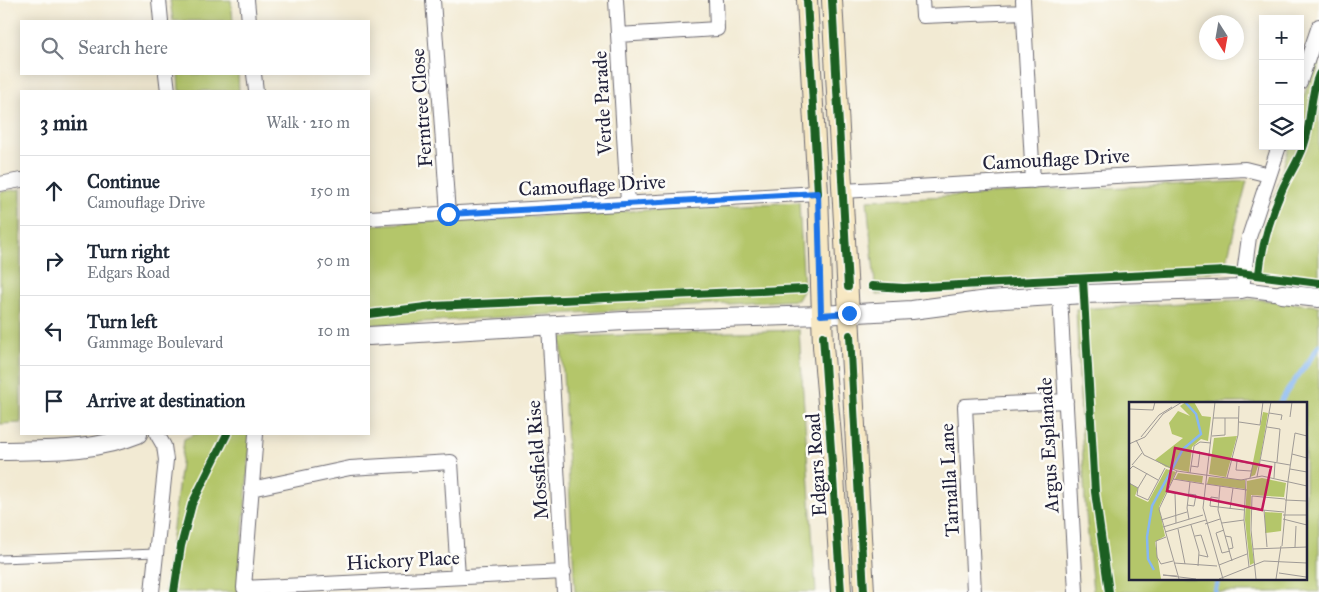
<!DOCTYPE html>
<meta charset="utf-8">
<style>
:root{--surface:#fff;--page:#f2f2f3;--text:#1f2937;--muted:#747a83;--line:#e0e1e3}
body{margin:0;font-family:"IM FELL Great Primer",serif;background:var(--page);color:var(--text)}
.controls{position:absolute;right:15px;top:15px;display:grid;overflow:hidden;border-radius:0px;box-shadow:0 2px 12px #0003}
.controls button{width:45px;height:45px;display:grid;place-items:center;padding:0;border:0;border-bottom:1px solid var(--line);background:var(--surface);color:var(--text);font:25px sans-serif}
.compass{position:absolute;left:1199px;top:15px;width:45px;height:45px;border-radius:50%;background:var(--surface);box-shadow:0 2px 12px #0003;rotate:169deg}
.stop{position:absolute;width:15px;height:15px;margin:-11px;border:4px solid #1a73e8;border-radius:50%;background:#fff}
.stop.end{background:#1a73e8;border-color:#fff;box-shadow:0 1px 5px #0008}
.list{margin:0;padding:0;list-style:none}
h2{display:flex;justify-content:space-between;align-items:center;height:65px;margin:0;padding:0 20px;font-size:21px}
h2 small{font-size:16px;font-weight:400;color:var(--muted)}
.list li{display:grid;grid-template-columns:32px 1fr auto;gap:15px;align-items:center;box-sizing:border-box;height:70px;padding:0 20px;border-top:1px solid var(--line)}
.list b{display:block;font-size:19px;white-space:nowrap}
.list p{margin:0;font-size:16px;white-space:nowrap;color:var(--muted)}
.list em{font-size:16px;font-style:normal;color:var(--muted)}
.icon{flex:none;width:28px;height:28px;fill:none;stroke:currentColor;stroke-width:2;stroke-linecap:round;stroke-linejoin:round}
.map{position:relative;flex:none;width:1319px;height:592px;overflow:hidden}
.search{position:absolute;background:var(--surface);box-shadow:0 2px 12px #0003;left:20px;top:20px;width:350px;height:55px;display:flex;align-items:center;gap:12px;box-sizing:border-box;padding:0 18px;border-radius:0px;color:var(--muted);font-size:19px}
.panel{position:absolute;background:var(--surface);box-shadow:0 2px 12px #0003;left:20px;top:90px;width:350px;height:345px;border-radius:0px}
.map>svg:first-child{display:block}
.green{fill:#b4c66a;stroke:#6b7452;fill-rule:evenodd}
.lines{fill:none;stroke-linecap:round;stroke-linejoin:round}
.stream{stroke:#86b7f2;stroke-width:5}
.service-casing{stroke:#6b6870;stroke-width:9}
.minor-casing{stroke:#6b6870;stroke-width:16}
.tertiary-casing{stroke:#6b6870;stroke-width:20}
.secondary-casing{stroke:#6b6870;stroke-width:22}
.service{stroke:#fff;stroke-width:7}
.minor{stroke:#fff;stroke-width:14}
.tertiary{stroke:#fff;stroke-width:18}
.secondary{stroke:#f7e8c3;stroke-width:20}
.cycleway-casing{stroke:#fdfcf7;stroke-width:11}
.cycleway{stroke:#1b5e20;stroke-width:8}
.route{stroke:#1a73e8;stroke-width:6}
.labels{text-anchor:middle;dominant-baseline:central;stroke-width:5;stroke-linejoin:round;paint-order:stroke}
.street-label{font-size:20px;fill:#22223b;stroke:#fdfcf7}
.inset-river{fill:none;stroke:#86b7f2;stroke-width:2.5}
.inset-road{fill:none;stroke:#9f9a96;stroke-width:1}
.view{fill:#c2185b;fill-opacity:0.15;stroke:#c2185b;stroke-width:2.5}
.inset-edge{fill:none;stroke:#22223b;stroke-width:2.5}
</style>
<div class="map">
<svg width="1319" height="592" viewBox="0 0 1319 592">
<rect width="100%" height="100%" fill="#fdfcf7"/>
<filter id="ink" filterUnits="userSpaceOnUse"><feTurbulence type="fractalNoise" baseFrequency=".02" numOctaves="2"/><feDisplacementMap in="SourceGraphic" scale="10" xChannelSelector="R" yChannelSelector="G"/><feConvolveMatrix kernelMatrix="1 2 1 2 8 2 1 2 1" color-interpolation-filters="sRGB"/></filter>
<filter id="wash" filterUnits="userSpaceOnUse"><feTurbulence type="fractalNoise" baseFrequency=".0096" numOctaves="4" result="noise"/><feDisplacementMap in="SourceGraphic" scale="20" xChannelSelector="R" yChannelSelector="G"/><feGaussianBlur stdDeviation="1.12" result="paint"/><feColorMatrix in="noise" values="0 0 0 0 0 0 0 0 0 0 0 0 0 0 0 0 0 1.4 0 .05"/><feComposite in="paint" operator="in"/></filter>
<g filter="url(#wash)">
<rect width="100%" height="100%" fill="#f2ead3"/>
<path class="green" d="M170,0H231L233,21H173Z
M1319,47V281L1254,273L1289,146H1300V109Z
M178,74H238L239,91H179Z
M1247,181L1224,271L876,295L867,200Z
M21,189V423L0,424V192Z
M799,202L804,289L798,300L369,325V225Z
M1255,299L1319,306V592H1093L1085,503L1076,309ZM1130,403H1305V578H1130Z
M799,330L816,592H575L561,337Z
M195,434H251L238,592H165L184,439Z"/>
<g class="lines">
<path class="stream" d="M1280,403C1291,382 1308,366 1319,345
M1215,592L1218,578"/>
</g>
</g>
<g filter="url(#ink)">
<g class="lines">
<defs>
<path id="service" d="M0,559L156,553"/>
<path id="minor" d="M159,0L161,21
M247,0L249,21
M433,0L448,214
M616,0L628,203
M922,0L923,16L1023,12
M1023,0L1033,181
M618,35L717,29L716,0
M166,74L168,91
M254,74L256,91
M1300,82L1319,26
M1279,146L1249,237L1242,289L1282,294
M0,184L21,180
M843,191L1245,169L1269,175
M369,218L818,193
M1060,296L1076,592
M549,325L564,592
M256,434L244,588L564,572
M251,489L350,468L451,462L458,577
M152,592L166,460L164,446L157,434
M974,592L965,406L1066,401"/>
<path id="tertiary" d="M1282,294L1319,298
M369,336L624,321L821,315L912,310L988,300L1084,294L1242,289
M0,451C47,450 94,452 138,434"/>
<path id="secondary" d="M807,0L818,193L823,346L833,459L841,592
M832,0L864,592"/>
</defs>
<use href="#service" class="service-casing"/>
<use href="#minor" class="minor-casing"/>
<use href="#tertiary" class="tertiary-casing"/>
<use href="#secondary" class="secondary-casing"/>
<use href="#service" class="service"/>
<use href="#minor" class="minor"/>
<use href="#tertiary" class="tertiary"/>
<use href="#secondary" class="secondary"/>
<defs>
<path id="cycleway" d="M807,0L818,193
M832,0L848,287
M1259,274C1262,245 1270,217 1282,190C1289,174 1299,161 1304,145C1312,122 1309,97 1319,74
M1083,279L1095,492L1109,592
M872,286L904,288L1224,271L1319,283
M369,314L433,306L804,289
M850,335L864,592
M823,336L841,592
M174,592L181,546L192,504L227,434"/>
</defs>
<use href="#cycleway" class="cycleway-casing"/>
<use href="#cycleway" class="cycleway"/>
</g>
</g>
<g class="lines" filter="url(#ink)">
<path class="route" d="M448,214L818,193L821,315L849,313"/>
</g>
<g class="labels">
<g class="street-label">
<text transform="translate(602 103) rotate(-93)">Verde Parade</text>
<text transform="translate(421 108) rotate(-94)">Ferntree Close</text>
<text transform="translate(1056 159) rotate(-3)">Camouflage Drive</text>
<text transform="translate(592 185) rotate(-3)">Camouflage Drive</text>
<text transform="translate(1048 445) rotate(-93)">Argus Esplanade</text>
<text transform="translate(537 460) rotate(-94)">Mossfield Rise</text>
<text transform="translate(816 465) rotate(-94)">Edgars Road</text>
<text transform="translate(949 480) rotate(-93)">Tarnalla Lane</text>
<text transform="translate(403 560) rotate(-3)">Hickory Place</text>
</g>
</g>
<g transform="translate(1129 402)">
<rect width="178" height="178" fill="#f2ead3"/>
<path d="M57,0H65L73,14L82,15L79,39L72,37L63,45L60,70L37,65L26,58L54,36L43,32L40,21L49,9L61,14L51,4ZM134,10L139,11L131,58L126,73L121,75ZM108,34L97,75L80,72L85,36ZM37,67L47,70L30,105L36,134L26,140L32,177H0V81L9,86L6,94L19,100ZM49,71L74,74L73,81L46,77ZM80,75L116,78V87L78,82ZM133,76L157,81L155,95L122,93L121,128L125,161L121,163L116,118L118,79ZM136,110L153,111L152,129L136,131Z" fill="#b4c66a"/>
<path class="inset-river" d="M25,168L19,157L18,135L23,104L54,47L72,32L67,12L56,0"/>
<path class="inset-road" d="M86,0L74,106L94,177M0,7L24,8L26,0M140,11L153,13L152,18M161,15L163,0M84,16H109M110,20L131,23L134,0M138,25L151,27L148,60M83,34L96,33V16M12,35L30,13L43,5M7,38L15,53L48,69L112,78L133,74L178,84M0,42L16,35L34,12L53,0M163,52L178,56M101,58L124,62L121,76M132,58L161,63M108,59L107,68L122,69M3,63L13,51M62,64L69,65L71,50L64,49M161,67L178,70M0,68L4,64L29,78M48,69L30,107L50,177M61,71L65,44L71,40L82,41M128,75L142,0M98,76L109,33L110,4M145,76L146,60M44,77L75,82M117,77L115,118L120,165M159,79L166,31L178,34M0,81L9,86L8,93L19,98L36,66M77,82L118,88M91,84L89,108L103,159M9,86L18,71M37,90L59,93M46,92L47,121M89,96L82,95L81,104L115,108M156,98L178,99M58,103L65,104L67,93L60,92M101,107L104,86M122,107L155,110M135,108L138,145M154,113H178M60,117L58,106L61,80M154,117L178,123M32,118L58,110M93,121L115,118M76,122L91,117M62,123L70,150L69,164M34,125L74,113M49,127L56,162M95,128L87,131L93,151L101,149M36,130L77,118M66,134L72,133L79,155L70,153M96,134L102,135L104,146L100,147M37,135L27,139L28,155L32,162L44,159M153,144L159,79M166,145L167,124M124,147L178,145M45,161L88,164M90,163L118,152M150,171L177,175M48,174L34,173L67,177M90,177L135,159L178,161M127,177L122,128L123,94L156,97M147,177L152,144"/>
<path class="view" d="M46,46L142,65L133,108L38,89Z"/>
<rect width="178" height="178" class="inset-edge"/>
</g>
</svg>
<div class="controls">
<button>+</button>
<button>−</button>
<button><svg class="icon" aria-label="layers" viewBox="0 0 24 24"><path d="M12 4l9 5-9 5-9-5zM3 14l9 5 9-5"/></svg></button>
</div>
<svg class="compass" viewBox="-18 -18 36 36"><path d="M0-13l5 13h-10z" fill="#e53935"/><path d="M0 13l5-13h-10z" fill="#747a83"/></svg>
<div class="stop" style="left:448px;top:214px"></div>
<div class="stop end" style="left:849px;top:313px"></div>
<div class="search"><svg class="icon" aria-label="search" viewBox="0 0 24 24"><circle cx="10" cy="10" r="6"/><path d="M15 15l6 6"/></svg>Search here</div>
<section class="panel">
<h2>3 min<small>Walk · 210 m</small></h2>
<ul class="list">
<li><svg class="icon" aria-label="ahead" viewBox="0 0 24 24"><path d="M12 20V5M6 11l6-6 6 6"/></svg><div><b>Continue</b><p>Camouflage Drive</p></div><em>150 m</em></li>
<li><svg class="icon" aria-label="right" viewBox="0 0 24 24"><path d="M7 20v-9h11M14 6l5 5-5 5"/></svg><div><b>Turn right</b><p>Edgars Road</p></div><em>50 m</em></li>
<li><svg class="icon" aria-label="left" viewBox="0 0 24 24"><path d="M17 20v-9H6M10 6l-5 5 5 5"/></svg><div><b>Turn left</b><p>Gammage Boulevard</p></div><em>10 m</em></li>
<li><svg class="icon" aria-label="arrive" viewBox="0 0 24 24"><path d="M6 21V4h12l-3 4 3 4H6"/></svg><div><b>Arrive at destination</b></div></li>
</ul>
</section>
</div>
